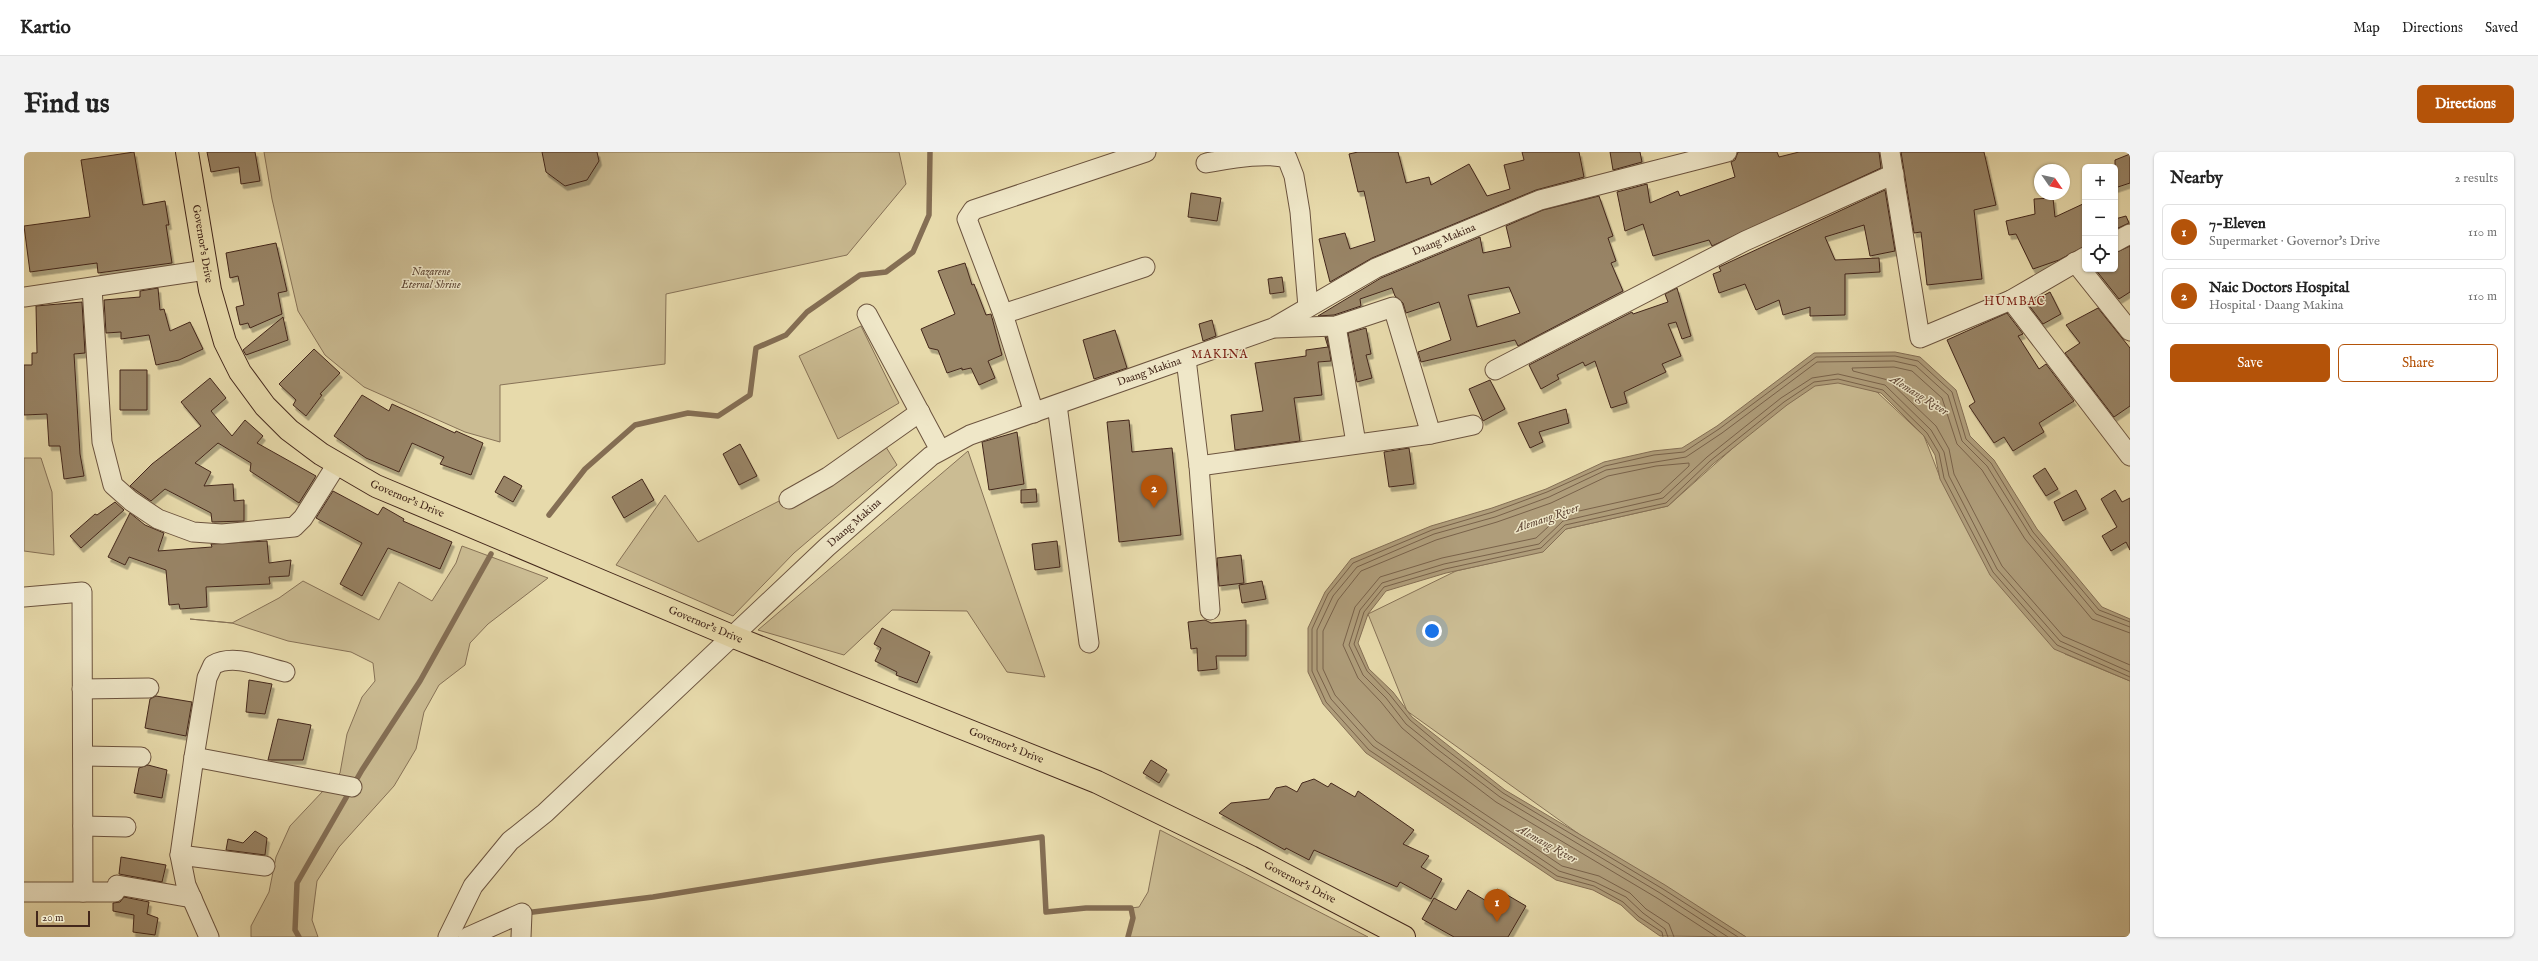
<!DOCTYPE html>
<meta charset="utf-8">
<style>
:root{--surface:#fff;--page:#f2f2f2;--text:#222;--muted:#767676;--line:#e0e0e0;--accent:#b45309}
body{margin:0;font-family:"IM FELL English",serif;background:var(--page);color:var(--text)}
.controls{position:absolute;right:12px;top:12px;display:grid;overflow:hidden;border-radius:6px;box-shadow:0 1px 3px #0004}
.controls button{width:36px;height:36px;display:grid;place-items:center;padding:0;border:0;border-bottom:1px solid var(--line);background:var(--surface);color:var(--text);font:20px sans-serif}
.compass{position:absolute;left:2010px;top:12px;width:36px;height:36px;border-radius:50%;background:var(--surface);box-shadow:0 1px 3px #0004;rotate:124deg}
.scale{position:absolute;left:12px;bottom:10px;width:54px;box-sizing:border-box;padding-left:4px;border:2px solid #43271b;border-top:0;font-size:11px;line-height:14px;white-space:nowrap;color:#43271b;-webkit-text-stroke:3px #efe7c8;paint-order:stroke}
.you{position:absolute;left:1408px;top:479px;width:14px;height:14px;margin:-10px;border:3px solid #fff;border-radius:50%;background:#1a73e8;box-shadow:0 0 0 6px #1a73e833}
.badge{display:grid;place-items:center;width:26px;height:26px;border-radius:50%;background:var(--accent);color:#fff;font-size:13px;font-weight:700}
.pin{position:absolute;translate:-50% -33px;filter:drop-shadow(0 1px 2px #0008)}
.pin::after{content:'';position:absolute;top:21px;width:14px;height:12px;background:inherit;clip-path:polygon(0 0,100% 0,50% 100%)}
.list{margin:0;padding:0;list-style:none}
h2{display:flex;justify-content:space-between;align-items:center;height:52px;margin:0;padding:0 16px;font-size:17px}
h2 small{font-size:13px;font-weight:400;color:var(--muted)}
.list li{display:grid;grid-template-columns:26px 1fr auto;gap:12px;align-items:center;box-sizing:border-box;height:56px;margin:0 8px 8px;padding:0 8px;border:1px solid var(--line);border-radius:6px}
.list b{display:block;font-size:15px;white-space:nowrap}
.list p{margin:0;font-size:13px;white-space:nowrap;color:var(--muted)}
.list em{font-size:13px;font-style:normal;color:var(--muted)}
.actions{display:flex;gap:8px;padding:12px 16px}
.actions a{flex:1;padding:9px 0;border:1px solid var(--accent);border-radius:6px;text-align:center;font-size:14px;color:var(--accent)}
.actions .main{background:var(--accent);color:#fff}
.icon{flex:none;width:22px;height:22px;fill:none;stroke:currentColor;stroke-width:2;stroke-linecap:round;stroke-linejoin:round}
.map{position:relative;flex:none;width:2106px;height:785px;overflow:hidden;border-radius:6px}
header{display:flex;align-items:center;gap:24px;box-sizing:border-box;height:56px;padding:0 20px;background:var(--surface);border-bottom:1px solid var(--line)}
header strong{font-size:19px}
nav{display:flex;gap:22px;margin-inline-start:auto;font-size:14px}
.intro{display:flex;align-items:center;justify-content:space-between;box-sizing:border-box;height:96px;padding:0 24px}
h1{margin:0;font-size:28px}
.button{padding:10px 18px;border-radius:6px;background:var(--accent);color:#fff;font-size:14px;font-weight:700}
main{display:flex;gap:24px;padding:0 24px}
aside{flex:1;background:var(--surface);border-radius:6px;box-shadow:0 1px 3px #0004}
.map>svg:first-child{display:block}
.green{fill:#cbbc93;stroke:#877257}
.water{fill:#af9d7a;stroke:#846e54}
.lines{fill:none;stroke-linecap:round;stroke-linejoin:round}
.shore{stroke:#79624a;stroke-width:1}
.stream{stroke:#846e54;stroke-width:5.5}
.building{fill:#988466;stroke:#43271b;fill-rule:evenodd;filter:url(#shadow)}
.minor-casing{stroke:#6c543f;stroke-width:21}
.major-casing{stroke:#43271b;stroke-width:24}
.minor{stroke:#efe7c8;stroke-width:19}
.major{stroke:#e7daab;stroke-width:22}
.labels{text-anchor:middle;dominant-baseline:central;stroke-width:3;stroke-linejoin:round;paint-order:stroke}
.street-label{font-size:11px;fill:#43271b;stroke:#efe7c8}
.park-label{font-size:11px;font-style:italic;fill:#5e4533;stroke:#efe7c8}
.neighbourhood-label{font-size:12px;letter-spacing:1px;fill:#7a1f14;stroke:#efe7c8}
.water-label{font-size:12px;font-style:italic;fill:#634a38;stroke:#efe7c8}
</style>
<header>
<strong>Kartio</strong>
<nav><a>Map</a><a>Directions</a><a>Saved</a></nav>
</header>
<div class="intro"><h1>Find us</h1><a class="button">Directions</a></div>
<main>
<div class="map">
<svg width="2106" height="785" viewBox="0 0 2106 785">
<defs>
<filter id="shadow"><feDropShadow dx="2.5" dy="4.5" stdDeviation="0" flood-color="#0004"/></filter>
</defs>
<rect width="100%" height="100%" fill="#e7daab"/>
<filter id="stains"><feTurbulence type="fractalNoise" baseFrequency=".005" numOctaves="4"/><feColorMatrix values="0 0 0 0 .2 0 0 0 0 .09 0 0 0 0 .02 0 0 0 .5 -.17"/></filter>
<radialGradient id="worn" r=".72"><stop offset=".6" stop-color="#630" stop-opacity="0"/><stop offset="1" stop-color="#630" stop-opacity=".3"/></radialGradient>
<path class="green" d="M240,0H875L882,32L823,103L642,142L641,212L476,233V290L441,280L340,235L301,203L274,159L248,47Z
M837,174L875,251L814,287L775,204Z
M1793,221L1853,240L1900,284L1917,328L2041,502L2106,529V785H1722L1559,685L1383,559L1344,462L1432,419L1520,399L1542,377L1644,354Z
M862,295L873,313L770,401L709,464L592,413L641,343L674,390Z
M944,299L1021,525L983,520L943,459L868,458L820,503L734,478Z
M0,306H17L28,340L30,403L0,399Z
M438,394L524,426L464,472L446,491L441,513L415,533L400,560L392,597L370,634L315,695L293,729L288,768L294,785H227V774L245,740L252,705L266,674L316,621L323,582L338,545L351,529L349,511L327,500L264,489L208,471L166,467L208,471L255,446L279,429L355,468L375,430L408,449L432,411Z
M1136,678L1344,785H1104L1109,766L1107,756L1115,755L1124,740Z"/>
<path class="water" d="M1871,200L1896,205L1932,238L1946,284L1970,308L2013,377L2078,455L2106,467V529L2030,497L1966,423L1916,327L1911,303L1900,284L1857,241L1814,231L1791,234L1763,253L1689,312L1644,354L1542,377L1519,400L1422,421L1362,439L1344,462L1334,491L1345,517L1369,540L1388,565L1481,638L1641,733L1722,785L1636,784L1613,768L1597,753L1569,738L1532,728L1342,601L1299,552L1284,520V476L1301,440L1327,407L1407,374L1468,356L1522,337L1580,310L1629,299L1658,296L1693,274L1790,201Z"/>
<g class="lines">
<path class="shore" d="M2106,481L2068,467L2001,387L1958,318L1933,292L1918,246L1888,219L1870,215L1828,216L1829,219L1864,228L1912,274L1925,297L1930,322L1978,414L2039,484L2106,513
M1639,785L1638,780L1615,765L1599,750L1570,734L1533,724L1345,598L1302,550L1288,519V477L1304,442L1329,411L1408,378L1469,360L1523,340L1581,314L1630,303L1660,300L1695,277L1792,205L1871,204L1894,209L1928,240L1942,287L1967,311L2009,380L2075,458L2106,470
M1644,785L1641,777L1619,761L1602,745L1571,730L1535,719L1349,594L1307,547L1293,518V478L1309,444L1333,415L1410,382L1471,365L1525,345L1582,318L1662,305L1698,281L1793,210L1870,209L1892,214L1924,243L1938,289L1963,314L2006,383L2072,462L2106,475
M1650,785L1645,772L1622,757L1606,741L1575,724L1538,714L1352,589L1311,543L1299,517V479L1314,448L1337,419L1412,388L1473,370L1527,351L1584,324L1632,314L1665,311V314L1636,341L1537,363L1512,386L1418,406L1356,425L1331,455L1319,493L1334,526L1357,550L1378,576L1409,602L1472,650L1633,746L1693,785
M1704,785L1636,741L1476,645L1413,597L1382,572L1362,546L1339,523L1325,493L1336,458L1358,431L1420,412L1515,392L1539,369L1639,346L1683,305L1757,246L1788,226L1814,222L1861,233L1907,278L1920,300L1925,324L1973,417L2036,489L2106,520
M1714,785L1639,737L1479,641L1416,593L1386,568L1366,543L1343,519L1330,492L1340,460L1360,435L1421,417L1517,396L1541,373L1642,351L1686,309L1760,250L1790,230L1814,227L1859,238L1903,281L1915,301L1920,326L1969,420L2033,493L2106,525"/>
<path class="stream" d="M525,363L561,317L611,273L664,261L694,264L726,243L732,196L762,183L783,160L836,123L862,120L889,100L905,63L906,0
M501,761L629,745L854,709L1018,685L1022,760L1062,756H1107L1109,766L1104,785
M275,785L271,778L273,731L338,618L396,529L467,402"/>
</g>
<path class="building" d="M110,0L119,53L141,49L145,73H142L148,111L74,121L73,111L6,120L0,74L66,65L57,8Z
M183,0H231L236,29L217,32L215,15L187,20Z
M518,0H573L575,9L563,28L541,34L522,20Z
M1334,0H1374L1382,31L1405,25L1407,33L1445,12L1463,44L1486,37L1480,13L1500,8L1498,0H1555L1560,25L1512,38L1348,106L1306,130L1295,87L1321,81L1326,97L1351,89L1340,39L1334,40L1325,2Z
M1586,0H1616L1618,10L1589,18Z
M1714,0H1753L1755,5L1775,0H1855L1857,16L1688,94L1685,88L1629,104L1619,72L1601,79L1593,40L1623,32L1626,51L1654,39L1656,44L1711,25L1707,10L1711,8Z
M1877,0H1960L1972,53L1950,58L1958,127L1903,133L1897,80L1890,81Z
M2106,2V31L2091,36V8Z
M1861,38L1871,99L1846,104L1840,73L1801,85L1811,108L1855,106L1856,120L1821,122V163L1786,164V155L1759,163L1755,148L1732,158L1721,132L1695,141L1689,122L1697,119L1695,115Z
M1167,41L1197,46L1193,69L1164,65Z
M1575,44L1589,84L1584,86L1592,109L1587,111L1599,139L1494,194L1491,188L1397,210L1394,200L1427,188L1415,150L1382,161L1379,151L1371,144L1368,136L1336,147L1337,154L1310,163L1294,164L1357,126L1456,85L1459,101L1487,95L1482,74L1519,58ZM1485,135L1496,161L1453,175L1444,143Z
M2029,46L2031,65L2061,51V94L2035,108L2009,117L1992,82L1985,83L1982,69L2011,62L2010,47Z
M2102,64L2105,71L2092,77L2091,67Z
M252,91L263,139L254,141L258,162L226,176L224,171L216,173L212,155L220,153L214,124L206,126L202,101Z
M2106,94V140L2095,147L2071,117H2091V101Z
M941,111L948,133L950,132L962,163L967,162L978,203L964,209L971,226L955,233L947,216L938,218V216L923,221L914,198L905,196L897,177L931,162L914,119Z
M1258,125L1260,140L1246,142L1244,127Z
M134,136L136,158L140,157L146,179L166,170L179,197L155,208L132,213L125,183L97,187V180L82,181L80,148L116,145V139Z
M1653,136L1667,184L1658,187L1652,170L1644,172L1657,204L1638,212L1642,220L1600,240L1603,251L1587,256L1571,209L1561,214L1559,210L1533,223L1535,227L1517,237L1505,213L1608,160L1609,162L1644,150L1641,142Z
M2026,140L2037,162L2019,172L2004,152Z
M58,150L61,201L50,202L56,302L60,324L40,327L36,294H25L23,262L0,263V213H8V201H13L12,154Z
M2074,156L2106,196V254L2090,265L2041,201L2056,191L2042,173Z
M1983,161L1999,182L1994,184L2015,217L2022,212L2050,249L2015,271L2020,280L1989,299L1980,285L1970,291L1945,254L1951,250L1923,188Z
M259,165L264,188L222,203L219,198Z
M1188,168L1192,184L1179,189L1175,172Z
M1342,176L1347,202L1342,203L1348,226L1333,230L1324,181Z
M1091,178L1103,216L1070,227L1059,188Z
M1301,185H1303L1307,209L1294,210L1298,243L1270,246L1276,289L1211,298L1207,263L1239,259L1231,211L1282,204V198L1304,195Z
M290,197L316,221L296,242L298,243L282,264L269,253L272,248L255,232Z
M96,218H123V258H96Z
M186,226L202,246L187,259L208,284L221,268L239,284L233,291L292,324L275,351L226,319L227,311L194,291L171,311L187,320L180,334L209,332L210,349L220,348V369L188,370L187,361L141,337L127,349L106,334L128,312L177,274L157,250Z
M1466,228L1481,257L1459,269L1445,237Z
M338,243L365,259L368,252L431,281L432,279L459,291L447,323L416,312L420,305L388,291L375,320L342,306L310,284Z
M1542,257L1545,271L1515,280L1519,290L1506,296L1494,271Z
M1105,268L1108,300L1148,296L1157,383L1095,390L1083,270Z
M993,280L1000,332L965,338L958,290Z
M716,292L733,324L715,333L699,302Z
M1385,296L1390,332L1365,335L1360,300Z
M2021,316L2034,337L2022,344L2009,324Z
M480,324L498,334L489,350L471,340Z
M618,327L630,348L600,366L588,345Z
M1012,337L1013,350L997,351V338Z
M2052,338L2062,357L2039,369L2030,350Z
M2091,338L2098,350L2106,346V398L2102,390L2087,399L2078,384L2093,375L2077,347Z
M309,339L354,363L359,355L380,367L379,369L428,390L416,417L364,396L338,444L316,432L338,391L292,366Z
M91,350L100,358L57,396L46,384L71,362L73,363Z
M106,361L121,373L140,381L134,399L188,395L187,392L243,389L245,411L267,408L265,424L245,425L246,432L182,435L183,455L156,457L155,452L145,453L142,418L105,405L101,413L84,405Z
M1033,389L1036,415L1011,418L1008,392Z
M1217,403L1220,431L1195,434L1193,406Z
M1238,429L1242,447L1218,451L1215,433Z
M1181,468L1187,471L1222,468V504H1192L1193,517L1174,519L1173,496L1167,497L1164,470Z
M858,476L906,500L893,531L872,523L873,520L851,509L857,496L850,492Z
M225,528L248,532L241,562L222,560Z
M132,544L168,550L162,584L121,576L126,547Z
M254,567L287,573L279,608H244Z
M1127,608L1143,618L1135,631L1119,621Z
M124,613L143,618L138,646L110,641L115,616Z
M1290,627L1304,635L1307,631L1331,645L1334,639L1390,678L1379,692L1405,704L1397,715L1418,727L1407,747L1376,730L1373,735L1290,698L1285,708L1262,696L1261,698L1195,661L1207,651L1245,647L1252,636L1262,634L1273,640L1278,631Z
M231,679L243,686L241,703L202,698L204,687L219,691Z
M97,705L142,713L138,730L95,722Z
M1473,737L1502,754L1484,785H1430L1398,767L1410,746L1432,758L1444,738L1464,750Z
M100,745L125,750L123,762L134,766L131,783L109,780L110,763L89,759V751L96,750Z"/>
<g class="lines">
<defs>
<g id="minor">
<path d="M1866,0L1896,186L1987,148L2061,105"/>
<path d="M1182,11C1206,7 1240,0 1263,6L1270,24L1276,60L1284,155"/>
<path d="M2091,90L2106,82"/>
<path d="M2051,110L2106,179"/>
<path d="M68,136L78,290L89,333L107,349L134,367L169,380L198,382L270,375L279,366L313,312"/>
<path d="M0,145L182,118"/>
<path d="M1987,148L2106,304"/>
<path d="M843,162L916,298"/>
<path d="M979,162L1121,115"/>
<path d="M1312,174L1332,291"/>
<path d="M1252,176L1312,174L1369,155L1407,282"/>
<path d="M1162,207L1175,314L1186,458"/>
<path d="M1471,218L1721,89L1870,22"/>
<path d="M1033,253L1065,491"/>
<path d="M1010,261L979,162L943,67L949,58L1122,0"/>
<path d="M1175,314L1407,282L1449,273"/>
<path d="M765,347L804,325L896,260"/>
<path d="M0,445L58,440L59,740"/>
<path d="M58,537L125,536"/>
<path d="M59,604L117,605"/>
<path d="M170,605L183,526L189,513C210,501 239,515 261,520"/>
<path d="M59,674L102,675"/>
<path d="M156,703L241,714"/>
<path d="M93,733L168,746"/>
<path d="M0,740H91"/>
<path d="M185,785L162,733L156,703L170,605L328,635"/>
<path id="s1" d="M424,785L449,734L486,689L521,661L803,395L907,304L946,283L1249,176L1352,116L1516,48L1703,0"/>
<path d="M444,785L498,761L497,785"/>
</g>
<g id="major">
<path id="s2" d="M163,0L186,138L201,190L216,220L241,254L265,278L297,302L352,334L710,485L1073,630L1227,705L1380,785"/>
</g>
</defs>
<use href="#minor" class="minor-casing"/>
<use href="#major" class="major-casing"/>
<use href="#minor" class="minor"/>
<use href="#major" class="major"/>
</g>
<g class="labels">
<g class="street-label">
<text stroke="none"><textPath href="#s1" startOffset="1244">Daang Makina</textPath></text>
<text stroke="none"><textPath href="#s2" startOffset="93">Governor's Drive</textPath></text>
<text stroke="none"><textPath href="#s1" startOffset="920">Daang Makina</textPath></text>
<text stroke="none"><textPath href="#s2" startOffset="441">Governor's Drive</textPath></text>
<text stroke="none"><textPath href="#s1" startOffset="584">Daang Makina</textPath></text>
<text stroke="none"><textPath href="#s2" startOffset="765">Governor's Drive</textPath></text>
<text stroke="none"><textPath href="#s2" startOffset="1089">Governor's Drive</textPath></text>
<text stroke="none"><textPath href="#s2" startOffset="1413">Governor's Drive</textPath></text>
</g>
<g class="park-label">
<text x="407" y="120">Nazarene<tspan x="407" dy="13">Eternal Shrine</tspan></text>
</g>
<g class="neighbourhood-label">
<text x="1991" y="149">HUMBAC</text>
<text x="1196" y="202">MAKINA</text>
</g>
<g class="water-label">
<text transform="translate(1895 243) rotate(32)">Alemang River</text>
<text transform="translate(1523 366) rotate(-19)">Alemang River</text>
<text transform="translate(1523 692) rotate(29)">Alemang River</text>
</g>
</g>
<rect width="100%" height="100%" filter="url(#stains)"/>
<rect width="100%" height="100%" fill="url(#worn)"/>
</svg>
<div class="controls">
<button>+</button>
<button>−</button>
<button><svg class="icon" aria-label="locate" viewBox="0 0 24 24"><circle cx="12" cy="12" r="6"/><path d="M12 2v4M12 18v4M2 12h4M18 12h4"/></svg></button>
</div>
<svg class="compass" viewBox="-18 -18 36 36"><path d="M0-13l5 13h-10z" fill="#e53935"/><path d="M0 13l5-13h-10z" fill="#767676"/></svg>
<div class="scale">20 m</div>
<div class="you"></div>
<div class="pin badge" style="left:1473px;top:770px">1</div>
<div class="pin badge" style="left:1130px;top:356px">2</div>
</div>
<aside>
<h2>Nearby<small>2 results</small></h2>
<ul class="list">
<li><span class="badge">1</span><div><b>7-Eleven</b><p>Supermarket · Governor's Drive</p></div><em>110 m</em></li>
<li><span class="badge">2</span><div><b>Naic Doctors Hospital</b><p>Hospital · Daang Makina</p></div><em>110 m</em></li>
</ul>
<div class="actions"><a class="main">Save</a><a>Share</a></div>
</aside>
</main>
